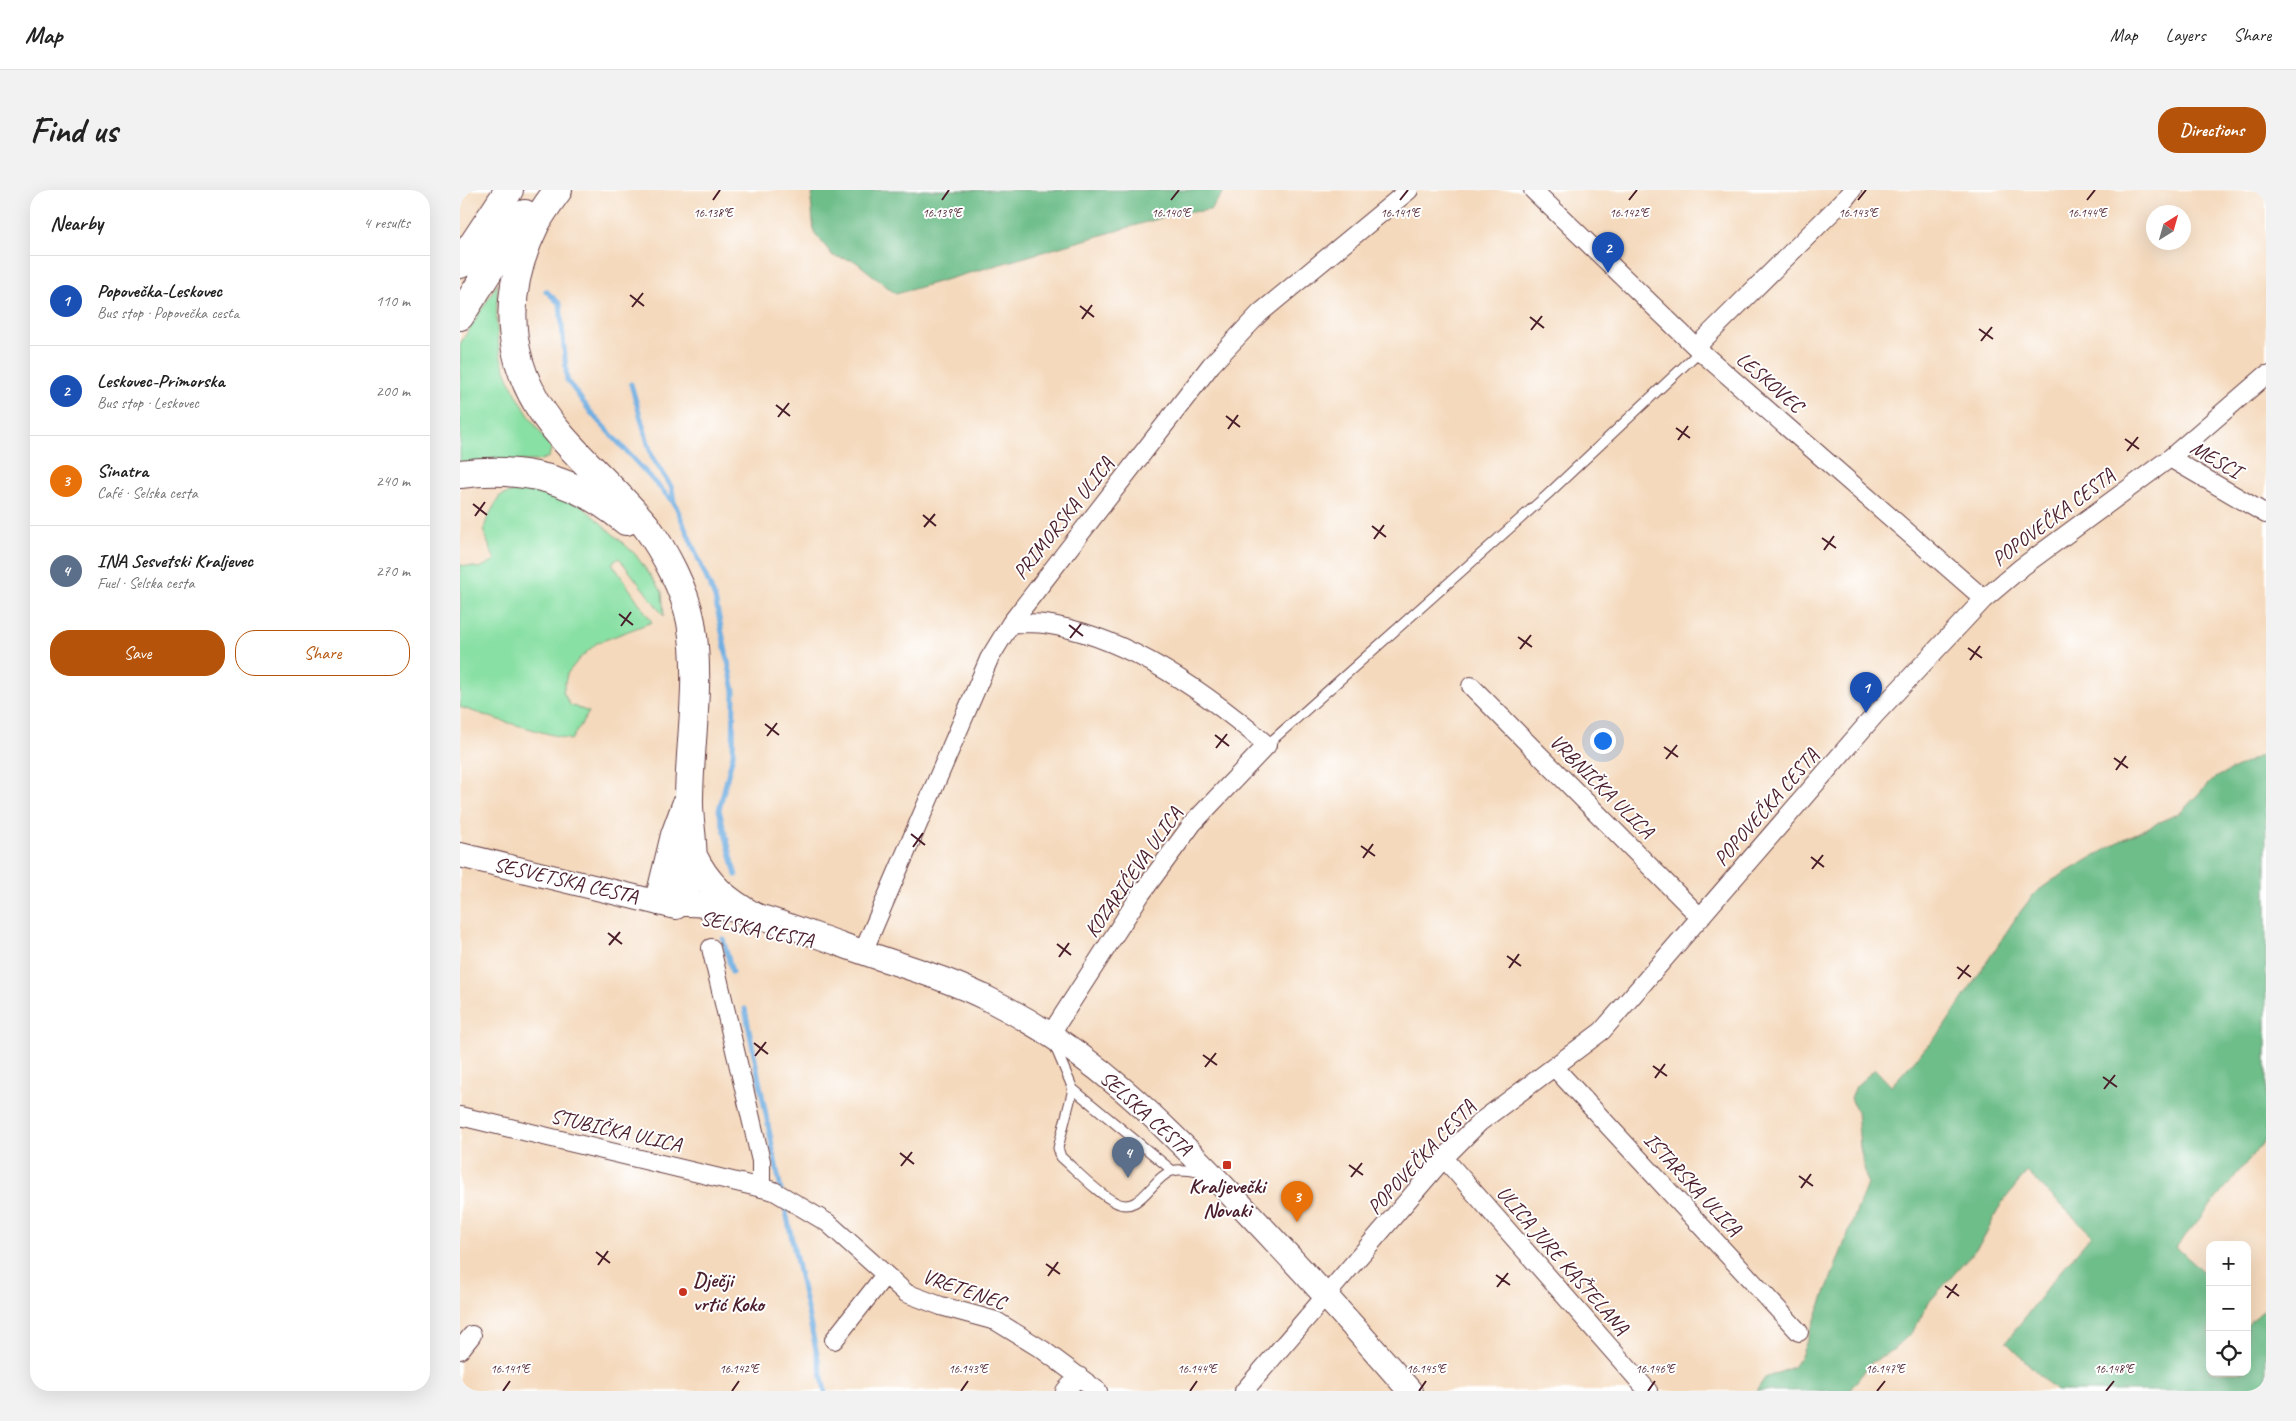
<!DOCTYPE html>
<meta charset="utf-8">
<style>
:root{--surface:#fff;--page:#f2f2f2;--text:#222;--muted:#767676;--line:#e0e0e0;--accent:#b45309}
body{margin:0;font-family:Caveat,sans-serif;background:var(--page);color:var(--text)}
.controls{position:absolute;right:15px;bottom:15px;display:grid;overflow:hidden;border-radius:10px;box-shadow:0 5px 20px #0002}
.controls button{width:45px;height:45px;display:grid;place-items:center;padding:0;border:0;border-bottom:1px solid var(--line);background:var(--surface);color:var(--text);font:25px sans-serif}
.compass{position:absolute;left:1686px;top:15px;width:45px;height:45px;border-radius:50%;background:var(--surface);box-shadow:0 5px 20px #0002;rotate:37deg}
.you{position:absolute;left:1142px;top:550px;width:18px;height:18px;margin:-12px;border:4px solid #fff;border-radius:50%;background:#1a73e8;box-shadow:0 0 0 8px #1a73e833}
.badge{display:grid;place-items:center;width:32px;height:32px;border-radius:50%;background:var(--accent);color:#fff;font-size:16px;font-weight:700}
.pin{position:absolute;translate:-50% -41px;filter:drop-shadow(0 1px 2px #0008)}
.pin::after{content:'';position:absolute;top:26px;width:18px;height:15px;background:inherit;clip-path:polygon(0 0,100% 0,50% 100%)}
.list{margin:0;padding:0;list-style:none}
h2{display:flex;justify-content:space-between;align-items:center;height:65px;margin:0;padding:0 20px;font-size:21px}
h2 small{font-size:16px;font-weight:400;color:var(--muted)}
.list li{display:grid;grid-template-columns:32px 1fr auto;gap:15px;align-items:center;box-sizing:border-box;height:90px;padding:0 20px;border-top:1px solid var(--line)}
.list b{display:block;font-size:19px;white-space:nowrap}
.list p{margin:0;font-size:16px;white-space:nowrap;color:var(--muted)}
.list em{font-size:16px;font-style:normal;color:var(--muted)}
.actions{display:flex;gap:10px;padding:15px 20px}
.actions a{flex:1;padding:11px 0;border:1px solid var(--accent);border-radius:20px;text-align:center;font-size:18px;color:var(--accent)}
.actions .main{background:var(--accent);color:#fff}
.icon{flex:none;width:28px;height:28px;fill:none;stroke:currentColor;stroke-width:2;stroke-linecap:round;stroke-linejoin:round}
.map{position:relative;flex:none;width:1806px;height:1201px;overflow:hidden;border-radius:20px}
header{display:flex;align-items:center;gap:30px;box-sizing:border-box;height:70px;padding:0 25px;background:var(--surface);border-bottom:1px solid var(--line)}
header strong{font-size:24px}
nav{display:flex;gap:28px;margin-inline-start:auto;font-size:18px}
.intro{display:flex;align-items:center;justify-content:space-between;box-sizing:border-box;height:120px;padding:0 30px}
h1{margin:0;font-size:35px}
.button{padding:12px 22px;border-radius:20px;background:var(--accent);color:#fff;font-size:18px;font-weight:700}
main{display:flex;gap:30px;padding:0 30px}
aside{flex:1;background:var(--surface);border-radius:20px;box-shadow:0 5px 20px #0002}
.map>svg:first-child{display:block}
.green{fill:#89e0a4;stroke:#6a8068}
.forest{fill:#6ebe8a;stroke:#5c6e5a}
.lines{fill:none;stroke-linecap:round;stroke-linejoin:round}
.stream{stroke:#6eade1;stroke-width:5}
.service-casing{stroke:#643b41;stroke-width:11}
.minor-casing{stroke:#643b41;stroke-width:20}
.secondary-casing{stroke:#643b41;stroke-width:26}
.motorway-casing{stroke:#643b41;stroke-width:30}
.service{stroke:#fff;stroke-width:9}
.minor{stroke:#fff;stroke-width:18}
.secondary{stroke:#fff;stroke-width:24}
.motorway{stroke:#fff;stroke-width:28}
.ticks{fill:none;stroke:#4a1f2b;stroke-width:2}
.poi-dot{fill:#c8321e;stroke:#fff;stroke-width:2}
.labels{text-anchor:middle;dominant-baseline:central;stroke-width:4;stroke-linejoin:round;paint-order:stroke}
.street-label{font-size:21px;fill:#4a1f2b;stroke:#fff}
.poi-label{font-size:21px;font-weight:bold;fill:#4a1f2b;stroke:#fff}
.ticks-label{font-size:12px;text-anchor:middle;fill:#4a1f2b;stroke:#fff;stroke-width:4;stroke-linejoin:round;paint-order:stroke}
</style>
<header>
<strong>Map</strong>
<nav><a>Map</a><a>Layers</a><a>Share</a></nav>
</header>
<div class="intro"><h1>Find us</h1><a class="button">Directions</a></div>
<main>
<aside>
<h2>Nearby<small>4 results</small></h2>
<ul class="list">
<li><span class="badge" style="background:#1a4fb4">1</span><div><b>Popovečka-Leskovec</b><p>Bus stop · Popovečka cesta</p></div><em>110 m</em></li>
<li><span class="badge" style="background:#1a4fb4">2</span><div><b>Leskovec-Primorska</b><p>Bus stop · Leskovec</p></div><em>200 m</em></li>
<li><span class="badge" style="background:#e8710a">3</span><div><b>Sinatra</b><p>Café · Selska cesta</p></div><em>240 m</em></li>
<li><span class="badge" style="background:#5c6f8a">4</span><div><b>INA Sesvetski Kraljevec</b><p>Fuel · Selska cesta</p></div><em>270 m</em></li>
</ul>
<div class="actions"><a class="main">Save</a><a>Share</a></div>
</aside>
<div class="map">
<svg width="1806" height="1201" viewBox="0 0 1806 1201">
<rect width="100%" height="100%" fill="#fff"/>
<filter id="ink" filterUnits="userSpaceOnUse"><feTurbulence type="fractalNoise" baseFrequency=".02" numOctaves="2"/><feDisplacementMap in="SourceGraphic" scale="10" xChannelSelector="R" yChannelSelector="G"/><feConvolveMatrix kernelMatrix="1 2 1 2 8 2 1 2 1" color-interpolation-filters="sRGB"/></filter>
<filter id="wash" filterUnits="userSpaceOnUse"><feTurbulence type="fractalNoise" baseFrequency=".0096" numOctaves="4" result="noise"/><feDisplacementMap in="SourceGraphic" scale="20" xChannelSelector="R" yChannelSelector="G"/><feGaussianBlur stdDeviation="1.12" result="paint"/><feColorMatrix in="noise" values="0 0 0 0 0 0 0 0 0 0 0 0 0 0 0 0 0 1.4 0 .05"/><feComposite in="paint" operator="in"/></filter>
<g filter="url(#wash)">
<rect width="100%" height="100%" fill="#f4d9bc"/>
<path class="green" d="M38,93C36,119 35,153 44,177C55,207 73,232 91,258L89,267L78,271H23L0,275V154Z
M65,298L121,315L175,364L202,402L204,426L159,368L152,373L192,432L137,453L119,469L107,484L103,502L110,515L129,522L111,550L42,531L0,517V375L20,378L35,370C20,335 21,339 40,306Z"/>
<path class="forest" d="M354,0H765L750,20L715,24L436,104L395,71L373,66L354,42L351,10Z
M1806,563V949L1716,1057L1750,1088V1182H1787V1135L1806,1118V1201H1596L1546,1152L1598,1084L1632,1045L1567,982L1541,1014L1523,1050L1511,1065L1470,1111L1453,1141L1433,1160L1411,1173L1389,1201H1296L1305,1188L1333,1177L1341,1166L1407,994L1400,957L1397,922L1391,908L1396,896L1415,879L1431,896L1482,840L1557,726L1575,703L1593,690L1662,650L1721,622L1753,589Z"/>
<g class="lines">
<path class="stream" d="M86,101L100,114L107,190L132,224L215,314L255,408L274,501L273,565L259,620L276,685
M171,194L192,267L212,298L214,312
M263,749L272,782
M285,819L321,1000
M324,1013L365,1201"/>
</g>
</g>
<g filter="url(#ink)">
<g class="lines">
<defs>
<path id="service" d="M807,555L1087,305L1240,161
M593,852L613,899L713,981
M613,899L598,958L601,967C616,980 638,1004 655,1012C680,1026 692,987 712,981C722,978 733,981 743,983"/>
<path id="minor" d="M1073,0L1240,161L1524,409
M1236,157L1384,10L1392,0
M1710,268L1806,324
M551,433C562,433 574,433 585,434C667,446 746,502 807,555L733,633L681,704L590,845
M1011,496L1241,728
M251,758L301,971V998
M403,762L529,469L551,433L751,175L800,123L949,0
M1095,878L1339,1142
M0,926L314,1001L368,1033L446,1103L481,1116L536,1131L583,1160L638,1201
M984,968L1188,1201
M374,1150L425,1085
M0,1160L12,1145
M605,1201L619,1186
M784,1201L984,968L1020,932L1142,841L1414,526L1524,409L1562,377L1710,268L1806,185"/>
<path id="secondary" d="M0,665L216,717
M212,714C269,711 326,735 380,754C430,773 481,785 530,810C632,861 703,933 780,1014C838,1075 895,1137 950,1201"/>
<path id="motorway" d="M98,0C90,11 81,23 75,35C38,110 46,184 102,247C129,278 160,305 186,336C205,362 225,400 231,432C241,491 230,548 229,607C228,631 235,655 232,680C230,694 223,706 212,714
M0,74L49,0
M0,126L65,24
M0,284C64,276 116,289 166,331
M233,666C247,695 266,711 293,726
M199,711L215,645L226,615"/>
</defs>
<use href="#service" class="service-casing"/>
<use href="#minor" class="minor-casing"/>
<use href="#secondary" class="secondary-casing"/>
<use href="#motorway" class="motorway-casing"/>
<use href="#service" class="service"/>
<use href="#minor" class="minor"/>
<use href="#secondary" class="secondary"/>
<use href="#motorway" class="motorway"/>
</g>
</g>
<path class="ticks" d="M253,10L260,0M482,10L489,0M711,10L719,0M940,10L948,0M1169,10L1177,0M1398,10L1406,0M1627,10L1635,0M170,105L184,116M620,116L634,127M172,117L183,103M1070,127L1084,138M622,129L632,115M1519,139L1533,149M1071,140L1082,126M1521,151L1532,137M316,215L330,226M766,226L780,237M318,227L329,213M1216,238L1230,248M768,239L778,225M1665,249L1679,259M1218,250L1228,236M1667,261L1678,247M13,314L27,325M463,325L476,336M15,326L25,312M912,336L926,347M464,337L475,324M1362,348L1376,358M914,349L924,335M1364,360L1374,346M159,424L173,435M609,435L623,446M161,436L171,422M1058,447L1072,457M610,448L621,434M1508,458L1522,468M1060,459L1071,445M1510,470L1520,456M305,534L319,545M755,545L769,556M307,546L317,533M1204,557L1218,567M756,558L767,544M1654,568L1668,578M1206,569L1217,555M1656,580L1666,566M451,644L465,655M901,656L915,666M453,657L463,643M1351,667L1364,677M903,668L913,654M1352,679L1363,665M148,743L162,754M597,754L611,765M149,755L160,742M1047,766L1061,776M599,767L609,753M1497,777L1511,787M1049,778L1059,764M1498,789L1509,775M294,853L308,864M743,865L757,875M295,866L306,852M1193,876L1207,886M745,877L756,863M1643,887L1657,897M1195,888L1205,874M1644,899L1655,885M440,963L454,974M889,975L903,985M441,976L452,962M1339,986L1353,996M891,987L902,973M1341,998L1351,984M136,1062L150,1073M586,1074L600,1084M138,1075L148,1061M1036,1085L1050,1095M588,1086L598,1072M1485,1096L1499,1106M1037,1097L1048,1083M1487,1108L1497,1094M43,1201L50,1191M272,1201L279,1191M501,1201L508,1191M730,1201L737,1191M959,1201L966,1191M1188,1201L1195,1191M1417,1201L1425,1191M1646,1201L1654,1191"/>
<g class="poi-dot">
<rect x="762" y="970" width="10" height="10" rx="2.5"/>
<circle cx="223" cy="1102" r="5"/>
</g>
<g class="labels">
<g class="street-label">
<text transform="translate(1310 192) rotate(41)">LESKOVEC</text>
<text transform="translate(1756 269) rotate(30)">MESCI</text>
<text transform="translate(1593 327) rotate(-37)">POPOVEČKA CESTA</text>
<text transform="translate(603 328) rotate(-52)">PRIMORSKA ULICA</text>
<text transform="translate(1142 596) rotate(45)">VRBNIČKA ULICA</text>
<text transform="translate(1306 617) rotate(-49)">POPOVEČKA CESTA</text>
<text transform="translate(673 682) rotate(-55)">KOZARIĆEVA ULICA</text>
<text transform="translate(106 690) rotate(13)">SESVETSKA CESTA</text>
<text transform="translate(297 739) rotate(12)">SELSKA CESTA</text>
<text transform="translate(686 923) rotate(42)">SELSKA CESTA</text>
<text transform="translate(156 940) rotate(13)">STUBIČKA ULICA</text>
<text transform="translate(961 967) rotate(-47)">POPOVEČKA CESTA</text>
<text transform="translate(1233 994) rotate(47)">ISTARSKA ULICA</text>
<text transform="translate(1103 1070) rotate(49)">ULICA JURE KAŠTELANA</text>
<text transform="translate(504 1099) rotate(19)">VRETENEC</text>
</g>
<g class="poi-label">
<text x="767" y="996">Kraljevečki<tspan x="767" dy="24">Novaki</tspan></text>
<text x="233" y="1090" text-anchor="start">Dječji<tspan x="233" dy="24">vrtić Koko</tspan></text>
</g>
</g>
<g class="ticks-label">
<text x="253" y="27">16.138°E</text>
<text x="482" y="27">16.139°E</text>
<text x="711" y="27">16.140°E</text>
<text x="940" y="27">16.141°E</text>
<text x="1169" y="27">16.142°E</text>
<text x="1398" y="27">16.143°E</text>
<text x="1627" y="27">16.144°E</text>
<text x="50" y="1183">16.141°E</text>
<text x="279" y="1183">16.142°E</text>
<text x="508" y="1183">16.143°E</text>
<text x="737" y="1183">16.144°E</text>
<text x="966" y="1183">16.145°E</text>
<text x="1195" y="1183">16.146°E</text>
<text x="1425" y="1183">16.147°E</text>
<text x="1654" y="1183">16.148°E</text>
</g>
</svg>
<div class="controls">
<button>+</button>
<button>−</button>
<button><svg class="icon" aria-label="locate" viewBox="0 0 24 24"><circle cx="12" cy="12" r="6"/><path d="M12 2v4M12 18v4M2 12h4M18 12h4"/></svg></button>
</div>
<svg class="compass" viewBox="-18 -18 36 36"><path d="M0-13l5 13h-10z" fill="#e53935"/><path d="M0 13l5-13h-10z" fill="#767676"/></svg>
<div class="you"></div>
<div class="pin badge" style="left:1406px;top:523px;background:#1a4fb4">1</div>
<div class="pin badge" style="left:1148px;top:83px;background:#1a4fb4">2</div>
<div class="pin badge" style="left:837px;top:1032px;background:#e8710a">3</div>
<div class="pin badge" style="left:668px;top:988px;background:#5c6f8a">4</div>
</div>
</main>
